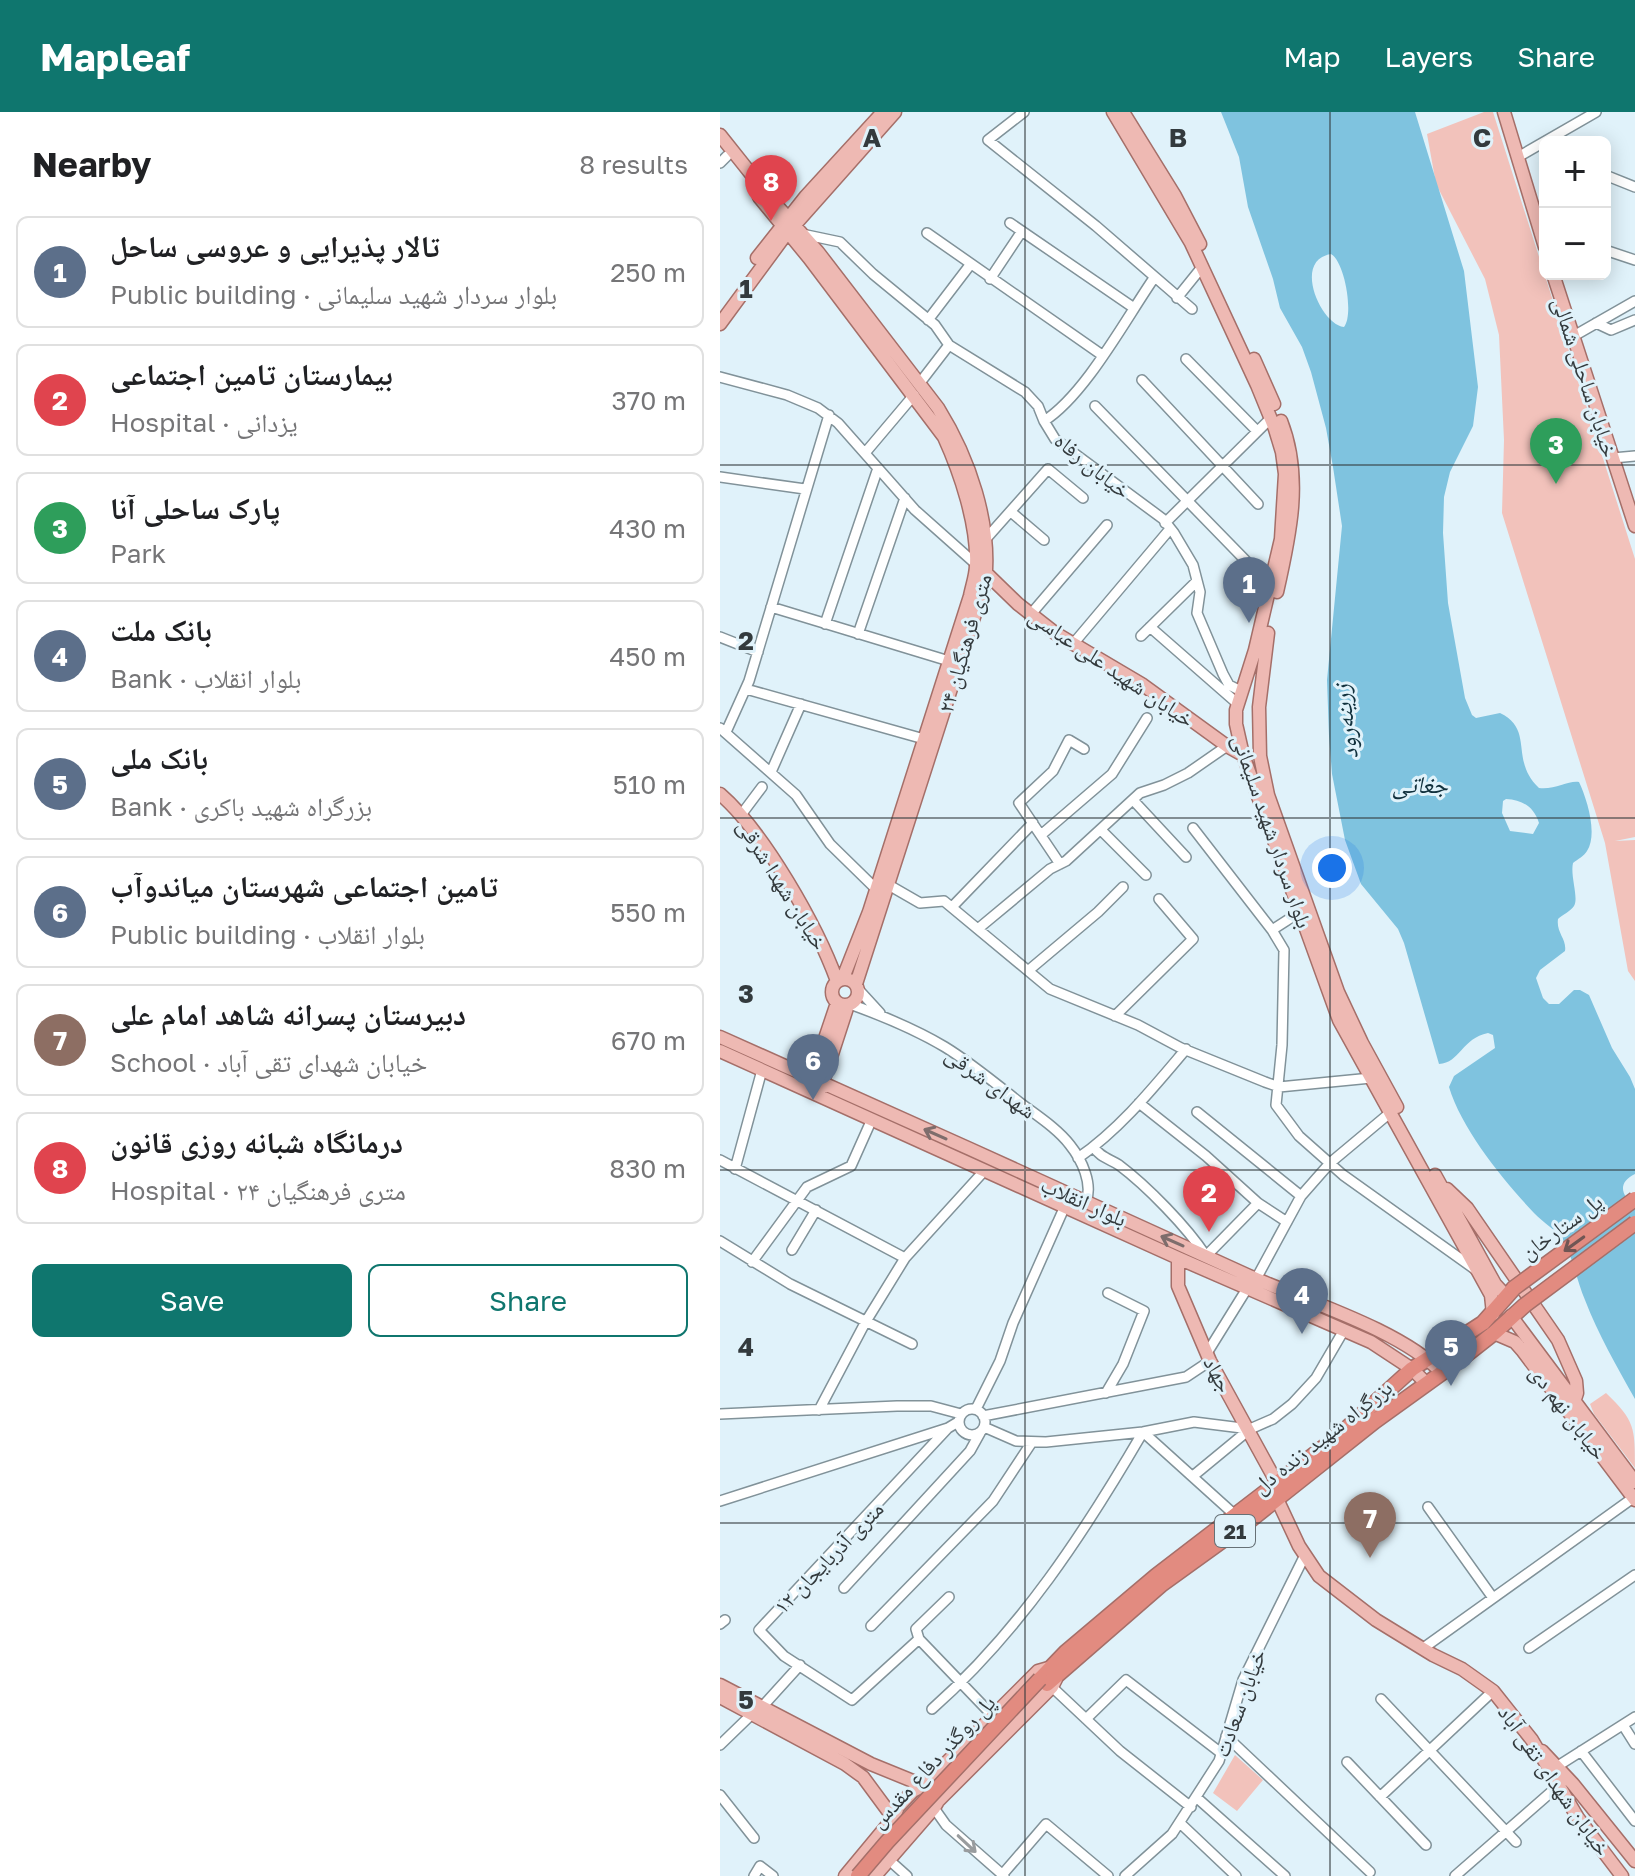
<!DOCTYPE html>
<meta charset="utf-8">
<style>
:root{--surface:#fff;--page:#f6f6f6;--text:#202124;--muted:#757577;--line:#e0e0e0;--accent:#0f766e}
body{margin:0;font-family:"Golos Text","Noto Naskh Arabic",sans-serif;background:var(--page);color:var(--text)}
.controls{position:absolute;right:24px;top:24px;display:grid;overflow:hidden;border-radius:12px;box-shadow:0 4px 20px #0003}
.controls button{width:72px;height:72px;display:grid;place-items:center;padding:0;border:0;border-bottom:2px solid var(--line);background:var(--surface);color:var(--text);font:40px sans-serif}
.you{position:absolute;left:612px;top:756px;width:28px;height:28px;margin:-20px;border:6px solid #fff;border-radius:50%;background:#1a73e8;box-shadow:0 0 0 12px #1a73e833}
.badge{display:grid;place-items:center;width:52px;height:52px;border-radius:50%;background:var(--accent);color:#fff;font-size:26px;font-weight:700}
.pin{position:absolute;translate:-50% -66px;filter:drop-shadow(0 2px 4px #0008)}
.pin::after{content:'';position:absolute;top:42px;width:28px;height:24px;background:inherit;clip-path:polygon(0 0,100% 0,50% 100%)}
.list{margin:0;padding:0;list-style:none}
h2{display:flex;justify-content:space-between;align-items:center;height:104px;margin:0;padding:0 32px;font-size:34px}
h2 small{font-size:26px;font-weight:400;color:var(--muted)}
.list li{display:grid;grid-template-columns:52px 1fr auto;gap:24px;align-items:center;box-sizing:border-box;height:112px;margin:0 16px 16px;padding:0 16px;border:2px solid var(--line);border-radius:12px}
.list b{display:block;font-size:30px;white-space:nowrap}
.list p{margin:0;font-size:26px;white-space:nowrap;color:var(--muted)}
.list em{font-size:26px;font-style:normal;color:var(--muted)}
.actions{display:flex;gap:16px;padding:24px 32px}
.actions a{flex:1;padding:18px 0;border:2px solid var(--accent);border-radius:12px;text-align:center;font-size:28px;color:var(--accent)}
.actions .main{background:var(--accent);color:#fff}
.map{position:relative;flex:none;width:915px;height:1764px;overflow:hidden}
header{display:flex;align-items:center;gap:48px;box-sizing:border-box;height:112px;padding:0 40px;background:var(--accent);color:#fff}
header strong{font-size:38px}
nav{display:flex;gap:44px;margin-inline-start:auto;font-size:28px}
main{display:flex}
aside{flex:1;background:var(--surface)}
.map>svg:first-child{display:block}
.green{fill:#f2c2bb}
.water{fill:#7fc3df;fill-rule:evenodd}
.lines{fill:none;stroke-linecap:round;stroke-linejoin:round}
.minor-casing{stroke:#819299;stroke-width:12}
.major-casing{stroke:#a56f69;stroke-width:15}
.highway-casing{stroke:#a56f69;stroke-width:17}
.minor{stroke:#fff;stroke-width:9}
.major{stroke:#eeb9b3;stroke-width:12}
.highway{stroke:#e28b80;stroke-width:14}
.highway-bridge-casing{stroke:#a56f69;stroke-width:17;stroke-linecap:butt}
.highway-bridge{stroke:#e28b80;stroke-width:14}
.oneway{stroke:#7e6d6c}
.oneway2{stroke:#705654}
.oneway3{stroke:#999c9e}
.grid{fill:none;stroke:#333a3d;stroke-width:2;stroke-opacity:0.55}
.labels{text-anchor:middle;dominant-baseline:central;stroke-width:6;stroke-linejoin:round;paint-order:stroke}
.shield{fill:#e0f2fa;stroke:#677176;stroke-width:2}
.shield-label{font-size:20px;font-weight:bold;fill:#333a3d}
.street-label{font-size:22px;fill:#333a3d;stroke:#e0f2fa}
.water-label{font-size:24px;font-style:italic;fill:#11313d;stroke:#e0f2fa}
.grid-label{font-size:26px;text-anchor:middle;font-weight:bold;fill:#333a3d;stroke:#e0f2fa;stroke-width:6;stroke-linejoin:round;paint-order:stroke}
</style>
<header>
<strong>Mapleaf</strong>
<nav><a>Map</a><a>Layers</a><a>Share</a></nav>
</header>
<main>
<aside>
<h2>Nearby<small>8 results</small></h2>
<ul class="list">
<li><span class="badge" style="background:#5c6f8a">1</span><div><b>تالار پذیرایی و عروسی ساحل</b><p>Public building · بلوار سردار شهید سلیمانی</p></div><em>250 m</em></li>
<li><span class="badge" style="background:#e0444e">2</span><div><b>بیمارستان تامین اجتماعی</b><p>Hospital · یزدانی</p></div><em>370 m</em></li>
<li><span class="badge" style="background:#2e9e5b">3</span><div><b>پارک ساحلی آنا</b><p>Park</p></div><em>430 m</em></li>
<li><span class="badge" style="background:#5c6f8a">4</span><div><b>بانک ملت</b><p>Bank · بلوار انقلاب</p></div><em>450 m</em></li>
<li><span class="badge" style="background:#5c6f8a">5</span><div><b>بانک ملی</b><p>Bank · بزرگراه شهید باکری</p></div><em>510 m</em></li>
<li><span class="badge" style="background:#5c6f8a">6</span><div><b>تامین اجتماعی شهرستان میاندوآب</b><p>Public building · بلوار انقلاب</p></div><em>550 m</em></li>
<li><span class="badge" style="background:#8d6e63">7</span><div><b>دبیرستان پسرانه شاهد امام علی</b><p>School · خیابان شهدای تقی آباد</p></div><em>670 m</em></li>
<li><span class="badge" style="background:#e0444e">8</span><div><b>درمانگاه شبانه روزی قانون</b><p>Hospital · ۲۴ متری فرهنگیان</p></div><em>830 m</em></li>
</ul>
<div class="actions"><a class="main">Save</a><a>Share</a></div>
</aside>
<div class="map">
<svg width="915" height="1764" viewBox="0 0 915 1764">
<rect width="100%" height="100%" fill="#e0f2fa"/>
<path class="green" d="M764,0H773L915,447V725L895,729L915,728V869L908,859L885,731L782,401L784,328L779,223L765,167L716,72L707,22Z
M886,1281C915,1309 915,1315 915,1356L874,1302L870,1292Z
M515,1643L543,1668L517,1699L493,1681Z"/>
<path class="water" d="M501,0H695L744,159L758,275L753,314L730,360L724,385L723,421L728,491L745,586L752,603L756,606L780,601C815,618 789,648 819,676C835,678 849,668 859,670C867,687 878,722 867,739C864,744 858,747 853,751C850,764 859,786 854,794C851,799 842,803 838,807C836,821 847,827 845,839L820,858L816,866L823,886L829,892H839L854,878H860L869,883L892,936L910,965L915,977V1062C897,1071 901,1083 915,1095V1287C897,1255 878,1222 865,1188C857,1170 854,1148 844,1131C837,1117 824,1112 814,1101C783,1068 742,1018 729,975L734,964L775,936L773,923L768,921C742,926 740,951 719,952L684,831L678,817L641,772L625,728L612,662L609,624L607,568L622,414L613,355L606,316L591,260L582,235L560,196L553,167L528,95L519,45ZM611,142C625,150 634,203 624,215C601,213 572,148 611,142ZM786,687C803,688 814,695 819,711L813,722L790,719L782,701L783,689Z"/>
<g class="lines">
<defs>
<path id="minor" d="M304,0L268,28L376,114L472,197
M798,45L876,0
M0,51L7,44
M885,63L915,75
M290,111L414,196
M207,121L382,243
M82,122L120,130L153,162L215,213L229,233L305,280L318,294L324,309L335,327L443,407L454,421L473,453L480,480L477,501L503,562L509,573L521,579
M885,138L915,148
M270,167L302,119
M457,186L482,155
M208,208L250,153
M876,211L891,218L915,208
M852,225L915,189
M466,247L537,319
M0,265L67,283L98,296L118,311L195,398L258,454
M422,268L538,392
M199,272L229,233
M375,294L530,453
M324,309C365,283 405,208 434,166
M145,341L194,283
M893,346L915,344
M0,365L85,377
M291,400L324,428
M445,411L551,306
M264,429L328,357L363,386
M51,495L229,549
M311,502L387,413
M105,512L158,356
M430,515L518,592
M138,522L185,386
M421,524L477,469
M0,525L38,540
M353,532L450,417
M26,577L204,627
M0,616L76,683L110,732L156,777
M6,620L29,569L109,303
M51,660L81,592
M413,688L466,745
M21,703L42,675
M473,716L552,818L564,838L562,933L556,993L579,1024L623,1063L756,1158
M381,718L426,763
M321,723L392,662L427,606
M340,752L299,691L333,659L349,628L364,637
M167,772L200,791L224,789L330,877L418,913L461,936L545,970L559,975L651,966
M232,795L313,711
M259,816L330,757L346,749L420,681L444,673L468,661L507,634
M552,818L580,800
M309,858L378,800L403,775
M138,877L160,901
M130,892C163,904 195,917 225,935C251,951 275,971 299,990C316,1003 337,1016 350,1033C362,1048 373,1072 366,1090
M395,904L473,827L439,787
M419,991L486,1044L538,1091L567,1110
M477,1000L581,1084
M374,1035C379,1045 390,1047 399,1053C427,1074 467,1115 486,1144L538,1091
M358,1046C400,1017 433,976 466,937
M0,1048L185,1146
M15,1057L42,958
M0,1129L70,1172L192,1232
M72,1138L96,1098
M32,1150L87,1075L131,1054L152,1007
M536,1167L581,1084L610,1051L671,1000
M487,1241L528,1175
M386,1281L403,1252L424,1199L388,1181
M239 1310a13 13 0 1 1 26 0a13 13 0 1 1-26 0Z
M256,1297L280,1249L293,1211L345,1094
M99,1298L145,1211L185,1146L265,1058
M0,1302L177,1294H211L241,1302
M263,1304L466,1265L490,1249
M264,1315L296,1329L326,1330L423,1320L474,1310L530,1317
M228,1316L39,1518L64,1544L132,1588L199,1527L273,1604
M473,1364L530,1317L553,1307L572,1292L596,1266L624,1218
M0,1389L228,1316L238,1310
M708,1395L773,1486
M124,1476L250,1339L260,1321
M0,1512L5,1508
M151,1514L273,1389L312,1330
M199,1527L196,1517L229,1485
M809,1536L915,1463
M702,1537L913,1386
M332,1575L400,1639L471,1695
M661,1587L796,1730
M42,1595L80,1553
M212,1597C301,1518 364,1421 423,1320L516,1404
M366,1607L406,1568L501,1641
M903,1613L915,1632
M506,1624L650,1760
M0,1633L32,1602
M861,1639L915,1709
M627,1650L706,1733
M833,1657L915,1605
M0,1683L34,1726
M476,1685L565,1764
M660,1685L773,1579
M214,1696L226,1713L284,1764
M460,1711L516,1764
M168,1747L187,1764
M282,1763L326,1712L388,1764
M34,1764L40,1754L53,1764
M405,1764L452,1722L499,1649L523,1568L585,1443
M735,1764L838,1674"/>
<path id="major" d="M393,0L471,131L537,273L555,317L562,340L565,362L561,427L535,538L516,598V612L523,643L619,908L771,1183L773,1202
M403,0L455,84L480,132
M784,0L825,135
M0,23L51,87L98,140L218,296C249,346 272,411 265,471L136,872
M39,85L89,146L224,325C240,360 258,413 256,453C256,463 252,474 250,484L149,800L123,866
M37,146L86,84L163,0
M833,162L915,414
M0,212L64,125L175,0
M534,247L554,292
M266,461L298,492L335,521L423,573L507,634L523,643
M557,480C570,423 583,365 561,309
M548,521L539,595L540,644L548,683L618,880L642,931L677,995
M0,682C44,720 97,814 117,869
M112 880a13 13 0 1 1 26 0a13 13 0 1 1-26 0Z
M0,925C176,1003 352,1083 527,1163C583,1188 682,1218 722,1261
M0,939L458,1146L651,1230L692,1257L707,1272
M90,971L117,891
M101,976L128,893
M715,1063L775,1172L786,1184
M727,1077L747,1096L838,1228L856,1269L857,1281L854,1290L845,1295
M458,1146V1174L490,1249L558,1373
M791,1204L915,1370
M774,1221L795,1230L802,1238L915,1388
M557,1387L579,1434L599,1464L656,1508L713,1543L742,1557L773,1579L812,1628L858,1706L902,1764
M0,1573L151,1652L205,1674
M0,1585L125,1652L143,1665L174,1707
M822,1639L853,1672L915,1749
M125,1764L174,1705L178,1695L193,1679L203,1674L318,1559L332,1555
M155,1764L214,1696L218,1689L332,1575L336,1567"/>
<path id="highway" d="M320,1567L346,1540L436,1464L617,1325L692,1257L763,1211L794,1176
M327,1572L442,1472L528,1410L655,1309L737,1250L774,1221L805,1193"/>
</defs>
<use href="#minor" class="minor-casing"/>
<use href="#major" class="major-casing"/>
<use href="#highway" class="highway-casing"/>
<use href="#minor" class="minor"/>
<use href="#major" class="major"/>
<use href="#highway" class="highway"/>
<defs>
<path id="highway-bridge" d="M794,1176L915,1087
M805,1193L915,1111
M138,1764L167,1730L320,1567"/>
</defs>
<use href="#highway-bridge" class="highway-bridge-casing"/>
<use href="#highway-bridge" class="highway-bridge"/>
</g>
<defs><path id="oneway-shaft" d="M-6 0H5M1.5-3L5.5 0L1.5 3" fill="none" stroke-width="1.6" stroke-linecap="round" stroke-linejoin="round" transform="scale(2)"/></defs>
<g class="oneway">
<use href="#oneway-shaft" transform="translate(215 1022) rotate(-156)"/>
<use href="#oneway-shaft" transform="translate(452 1129) rotate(-156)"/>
</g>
<use class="oneway2" href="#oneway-shaft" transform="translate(854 1132) rotate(144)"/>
<use class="oneway3" href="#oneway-shaft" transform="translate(247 1732) rotate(43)"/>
<path class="grid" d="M305,0V1764M610,0V1764M0,353H915M0,706H915M0,1058H915M0,1411H915"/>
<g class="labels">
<rect class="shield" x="495" y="1403" width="40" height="32" rx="6"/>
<g class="shield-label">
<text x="515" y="1419">21</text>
</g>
<g class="street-label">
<text transform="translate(866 265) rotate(72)">خیابان ساحلی شمالی</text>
<text transform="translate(373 353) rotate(39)">خیابان رفاه</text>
<text transform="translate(244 531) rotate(-74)">۲۴ متری فرهنگیان</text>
<text transform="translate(392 555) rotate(34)">خیابان شهید علی عباسی</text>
<text transform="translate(553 719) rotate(71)">بلوار سردار شهید سلیمانی</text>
<text transform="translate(63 772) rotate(58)">خیابان شهدا شرقی</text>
<text transform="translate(271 970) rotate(36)">شهدای شرقی</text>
<text transform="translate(364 1089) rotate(24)">بلوار انقلاب</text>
<text transform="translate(841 1114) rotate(-36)">پل ستارخان</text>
<text transform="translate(499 1262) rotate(62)">جهاد</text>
<text transform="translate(849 1300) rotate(53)">خیابان نهم دی</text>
<text transform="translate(602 1324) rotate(-38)">بزرگراه شهید زنده دل</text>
<text transform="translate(108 1445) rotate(-46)">۱۲ متری آذربایجان</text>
<text transform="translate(519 1591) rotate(-70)">خیابان سعادت</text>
<text transform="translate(212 1649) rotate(-47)">پل روگذر دفاع مقدس</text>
<text transform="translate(835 1668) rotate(55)">خیابان شهدای تقی آباد</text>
</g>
<g class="water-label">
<text transform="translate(624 610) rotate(-97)">زرینه‌رود</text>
<text x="700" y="671">جغاتی</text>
</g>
</g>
<g class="grid-label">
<text x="152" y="35">A</text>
<text x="458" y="35">B</text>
<text x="762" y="35">C</text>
<text x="26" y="186">1</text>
<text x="26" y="538">2</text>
<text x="26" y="891">3</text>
<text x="26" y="1244">4</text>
<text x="26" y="1597">5</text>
</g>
</svg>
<div class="controls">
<button>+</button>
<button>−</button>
</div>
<div class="you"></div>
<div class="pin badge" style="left:529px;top:511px;background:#5c6f8a">1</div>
<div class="pin badge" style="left:489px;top:1120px;background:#e0444e">2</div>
<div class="pin badge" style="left:836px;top:372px;background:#2e9e5b">3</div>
<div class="pin badge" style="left:582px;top:1222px;background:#5c6f8a">4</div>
<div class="pin badge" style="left:731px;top:1274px;background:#5c6f8a">5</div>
<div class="pin badge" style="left:93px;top:988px;background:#5c6f8a">6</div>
<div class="pin badge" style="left:650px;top:1446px;background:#8d6e63">7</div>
<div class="pin badge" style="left:51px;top:109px;background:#e0444e">8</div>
</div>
</main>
